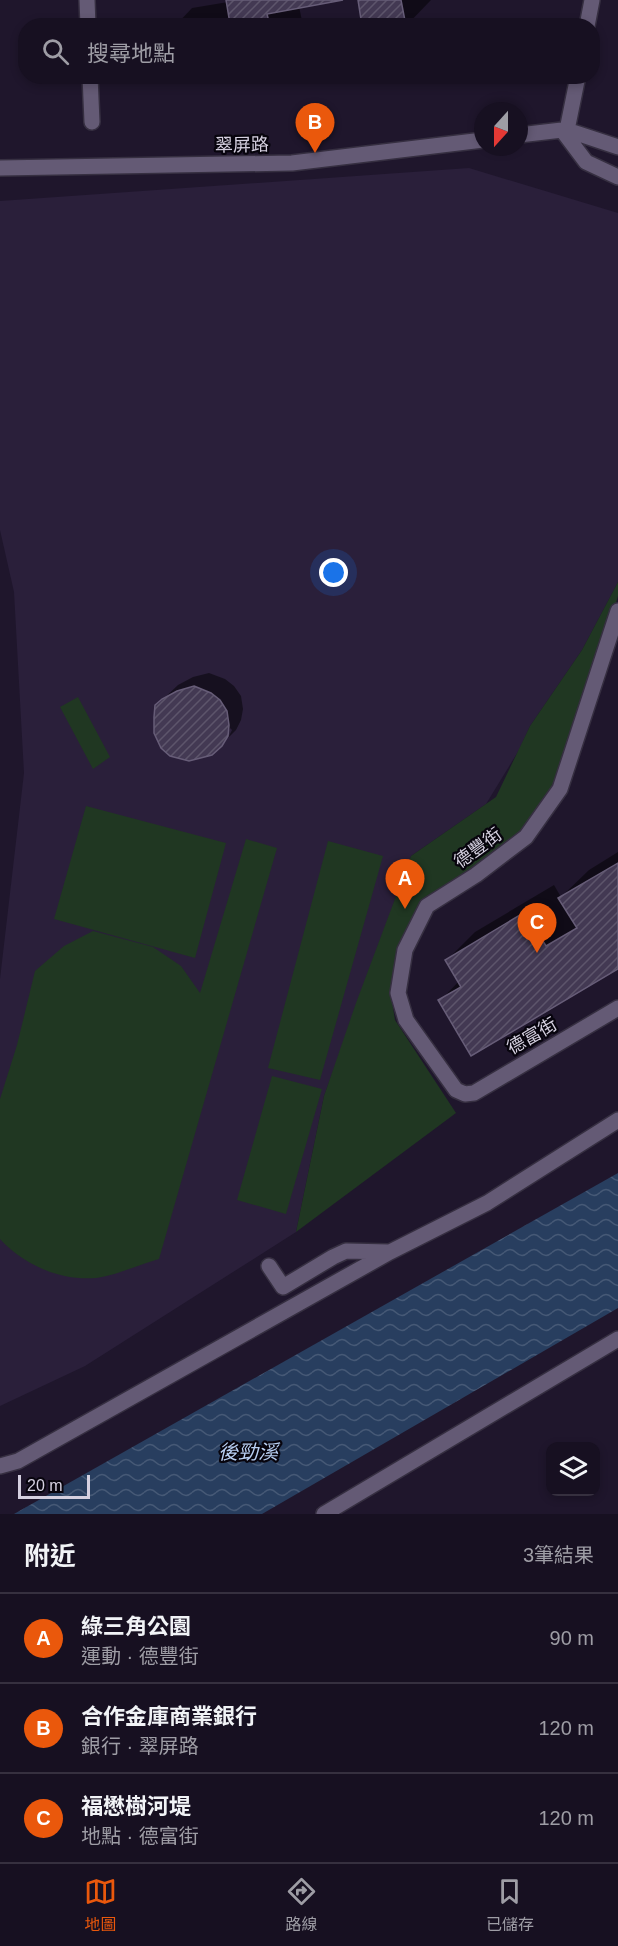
<!DOCTYPE html>
<html lang="zh-TW">
<meta charset="utf-8">
<style>
:root{--surface:#171021;--page:#241e2e;--text:#f1f3f6;--muted:#9e9da5;--line:#36303f;--accent:#ea580c}
body{margin:0;font-family:Arial,"Noto Sans TC",sans-serif;background:var(--page);color:var(--text)}
.controls{position:absolute;right:18px;bottom:18px;display:grid;overflow:hidden;border-radius:12px;box-shadow:0 3px 9px #0003}
.controls button{width:54px;height:54px;display:grid;place-items:center;padding:0;border:0;border-bottom:2px solid var(--line);background:var(--surface);color:var(--text);font:30px sans-serif}
.compass{position:absolute;left:474px;top:102px;width:54px;height:54px;border-radius:50%;background:var(--surface);box-shadow:0 3px 9px #0003;rotate:201deg}
.scale{position:absolute;left:18px;bottom:15px;width:72px;box-sizing:border-box;padding-left:6px;border:3px solid #d5d0e0;border-top:0;font-size:16px;line-height:21px;white-space:nowrap;color:#d5d0e0;-webkit-text-stroke:4px #07040d;paint-order:stroke}
.you{position:absolute;left:334px;top:573px;width:21px;height:21px;margin:-15px;border:4px solid #fff;border-radius:50%;background:#1a73e8;box-shadow:0 0 0 9px #1a73e833}
.badge{display:grid;place-items:center;width:39px;height:39px;border-radius:50%;background:var(--accent);color:#fff;font-size:20px;font-weight:700}
.pin{position:absolute;translate:-50% -50px;filter:drop-shadow(0 2px 3px #0008)}
.pin::after{content:'';position:absolute;top:32px;width:21px;height:18px;background:inherit;clip-path:polygon(0 0,100% 0,50% 100%)}
.list{margin:0;padding:0;list-style:none}
h2{display:flex;justify-content:space-between;align-items:center;height:78px;margin:0;padding:0 24px;font-size:26px}
h2 small{font-size:20px;font-weight:400;color:var(--muted)}
.list li{display:grid;grid-template-columns:39px 1fr auto;gap:18px;align-items:center;box-sizing:border-box;height:90px;padding:0 24px;border-top:2px solid var(--line)}
.list b{display:block;font-size:22px;white-space:nowrap}
.list p{margin:0;font-size:20px;white-space:nowrap;color:var(--muted)}
.list em{font-size:20px;font-style:normal;color:var(--muted)}
.icon{flex:none;width:33px;height:33px;fill:none;stroke:currentColor;stroke-width:2;stroke-linecap:round;stroke-linejoin:round}
.map{position:relative;flex:none;width:618px;height:1514px;overflow:hidden}
.search{position:absolute;background:var(--surface);box-shadow:0 3px 9px #0003;left:18px;right:18px;top:18px;height:66px;display:flex;align-items:center;gap:15px;box-sizing:border-box;padding:0 21px;border-radius:24px;color:var(--muted);font-size:22px}
.sheet{height:348px;background:var(--surface)}
nav{display:flex;justify-content:space-around;align-items:center;box-sizing:border-box;height:84px;border-top:2px solid var(--line);background:var(--surface);font-size:16px;color:var(--muted)}
nav a{display:grid;justify-items:center;gap:3px}
nav .on{color:var(--accent)}
.map>svg:first-child{display:block}
.built{fill:#2a1f3a}
.grass{fill:#203722}
.water{fill:url(#water-waves)}
.shadow{fill:#0007}
.building{fill:url(#building-hatch);stroke:#675d78;stroke-width:1.5}
.lines{fill:none;stroke-linecap:round;stroke-linejoin:round}
.minor-casing{stroke:#362f41;stroke-width:18}
.minor{stroke:#645a75;stroke-width:15}
.labels{text-anchor:middle;dominant-baseline:central;stroke-width:4.5;stroke-linejoin:round;paint-order:stroke}
.street-label{font-size:18px;fill:#d5d0e0;stroke:#07040d}
.water-label{font-size:20px;font-style:italic;fill:#b9d0f4;stroke:#07040d}
</style>
<div class="map">
<svg width="618" height="1514" viewBox="0 0 618 1514">
<defs>
<pattern id="water-waves" width="16" height="10" patternUnits="userSpaceOnUse" patternTransform="scale(1.5)"><rect width="16" height="10" fill="#283e5f"/><path d="M0 5q4-4 8 0t8 0" fill="none" stroke="#465976"/></pattern>
<pattern id="building-hatch" width="6" height="6" patternUnits="userSpaceOnUse" patternTransform="scale(1.5)"><rect width="6" height="6" fill="#433953"/><path d="M-1 1l2-2M0 6l6-6M5 7l2-2" fill="none" stroke="#5d556b"/></pattern>
</defs>
<rect width="100%" height="100%" fill="#1f162c"/>
<path class="built" d="M469,168L618,213V582L582,650L530,726L519,750L486,804L411,856L324,1096L296,1232L85,1366L0,1406V979L24,773L14,592L0,530V201Z"/>
<path class="grass" d="M618,582V596L560,789L521,835L420,907L400,945L390,989L395,1020L456,1113L296,1232L324,1096L356,1003L411,856L496,797L530,726L582,650Z
M78,697L110,757L93,769L60,707Z
M86,806L226,843L195,958L54,919Z
M246,839L277,848L159,1259C141,1264 114,1276 96,1278C60,1281 24,1265 0,1239V1099L17,1045L35,971L64,946L93,931L153,947L181,966L200,993Z
M328,841L383,856L320,1080L268,1068Z
M272,1076L322,1089L286,1214L237,1200Z"/>
<path class="water" d="M618,1173V1308L262,1514H14Z"/>
<path class="shadow" d="M228,0H334L299,6L303,26H175L192,8L228,2Z
M359,0H431L406,26Z
M209,673L225,679L234,686L241,696L243,709L241,720L236,730L228,738L232,730L230,728L222,743L212,754L189,760L156,706L178,685L193,677Z
M618,852V968L440,1001L459,981L447,960L475,932L554,885L561,897L589,870Z"/>
<path class="building" d="M226,0H343L267,14L270,26H222L230,24Z
M358,0H401L406,26H362Z
M169,76H207L170,83Z
M194,686L211,693L220,700L227,711L229,725L228,736L222,746L212,755L189,761L170,756L161,748L154,733V717L155,705L162,699L177,691Z
M618,863V969L471,1056L438,1000L461,987L445,960L525,912L546,946L577,928L558,898Z"/>
<g class="lines">
<defs>
<path id="minor" d="M87,0L88,26
M587,26L592,0
M90,76L92,122
M578,76L567,130H562L586,162L618,177
M567,130L618,147
M519,135L562,130
M0,168L292,163L483,140
M618,611L560,789L526,837L476,875L427,906L405,950L398,993L406,1020L456,1090L465,1094L474,1093L618,1008
M269,1266L283,1287L333,1257L346,1251L389,1252
M0,1466L18,1461L390,1252L487,1203L618,1120
M324,1514L618,1339"/>
</defs>
<use href="#minor" class="minor-casing"/>
<use href="#minor" class="minor"/>
</g>
<g class="labels">
<g class="street-label">
<text transform="translate(242 145) rotate(-1)">翠屏路</text>
<text transform="translate(478 848) rotate(-36)">德豐街</text>
<text transform="translate(532 1036) rotate(-30)">德富街</text>
</g>
<g class="water-label">
<text x="248" y="1452">後勁溪</text>
</g>
</g>
</svg>
<div class="controls">
<button><svg class="icon" aria-label="layers" viewBox="0 0 24 24"><path d="M12 4l9 5-9 5-9-5zM3 14l9 5 9-5"/></svg></button>
</div>
<svg class="compass" viewBox="-18 -18 36 36"><path d="M0-13l5 13h-10z" fill="#e53935"/><path d="M0 13l5-13h-10z" fill="#9e9da5"/></svg>
<div class="scale">20 m</div>
<div class="you"></div>
<div class="pin badge" style="left:405px;top:909px">A</div>
<div class="pin badge" style="left:315px;top:153px">B</div>
<div class="pin badge" style="left:537px;top:953px">C</div>
<div class="search"><svg class="icon" aria-label="search" viewBox="0 0 24 24"><circle cx="10" cy="10" r="6"/><path d="M15 15l6 6"/></svg>搜尋地點</div>
</div>
<section class="sheet">
<h2>附近<small>3筆結果</small></h2>
<ul class="list">
<li><span class="badge">A</span><div><b>綠三角公園</b><p>運動 · 德豐街</p></div><em>90 m</em></li>
<li><span class="badge">B</span><div><b>合作金庫商業銀行</b><p>銀行 · 翠屏路</p></div><em>120 m</em></li>
<li><span class="badge">C</span><div><b>福懋樹河堤</b><p>地點 · 德富街</p></div><em>120 m</em></li>
</ul>
</section>
<nav>
<a class="on"><svg class="icon" aria-label="map" viewBox="0 0 24 24"><path d="M3 6l6-2 6 2 6-2v14l-6 2-6-2-6 2zM9 4v14M15 6v14"/></svg>地圖</a>
<a><svg class="icon" aria-label="directions" viewBox="0 0 24 24"><path d="M12 3l9 9-9 9-9-9zM9 14v-3h6M13 9l2 2-2 2"/></svg>路線</a>
<a><svg class="icon" aria-label="saved" viewBox="0 0 24 24"><path d="M7 4h10v16l-5-4-5 4z"/></svg>已儲存</a>
</nav>
